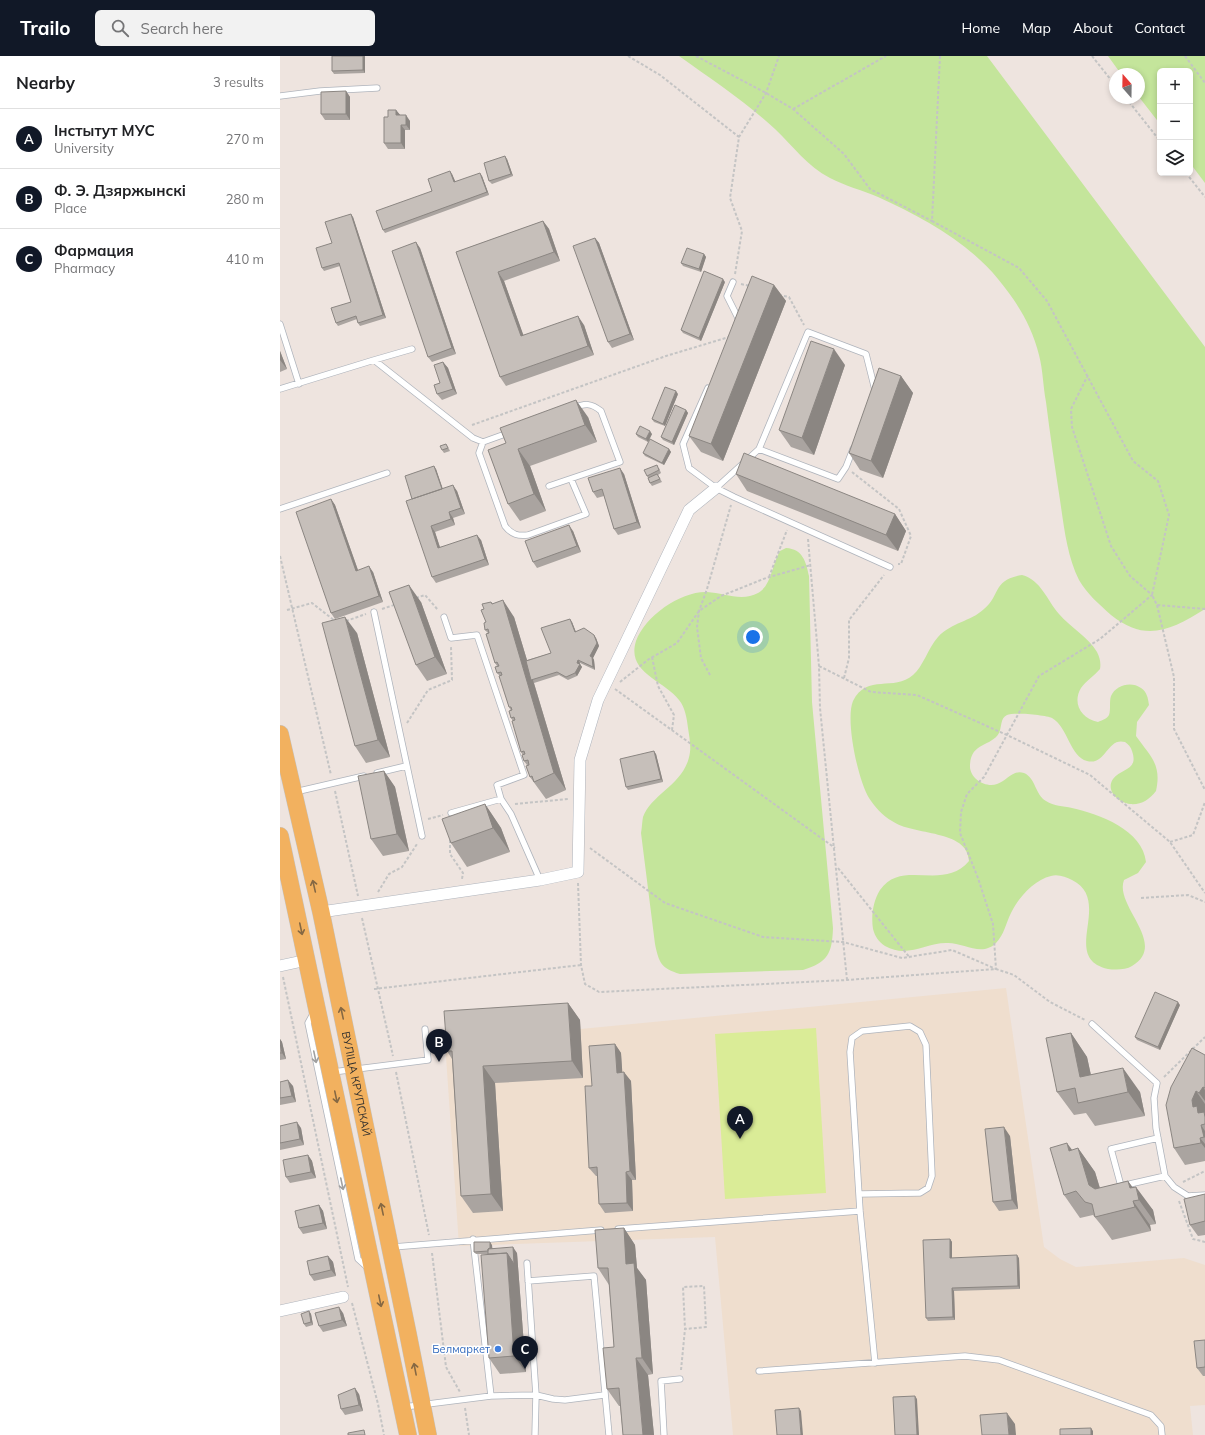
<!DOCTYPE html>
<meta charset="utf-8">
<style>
:root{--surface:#fff;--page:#f2f2f2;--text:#202124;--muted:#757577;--line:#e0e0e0;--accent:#111827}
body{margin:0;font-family:Mulish,sans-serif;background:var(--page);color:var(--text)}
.controls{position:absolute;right:12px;top:12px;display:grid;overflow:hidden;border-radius:6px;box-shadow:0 2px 6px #0003}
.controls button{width:36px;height:36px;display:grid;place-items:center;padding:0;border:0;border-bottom:1px solid var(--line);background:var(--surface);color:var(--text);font:20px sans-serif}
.compass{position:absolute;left:829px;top:12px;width:36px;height:36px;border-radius:50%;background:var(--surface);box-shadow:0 2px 6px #0003;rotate:340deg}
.you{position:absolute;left:473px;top:581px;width:14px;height:14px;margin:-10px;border:3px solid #fff;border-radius:50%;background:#1a73e8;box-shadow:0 0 0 6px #1a73e833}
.badge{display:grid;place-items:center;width:26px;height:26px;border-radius:50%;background:var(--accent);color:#fff;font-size:13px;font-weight:700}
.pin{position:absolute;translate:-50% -33px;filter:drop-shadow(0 1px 2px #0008)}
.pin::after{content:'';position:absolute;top:21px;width:14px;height:12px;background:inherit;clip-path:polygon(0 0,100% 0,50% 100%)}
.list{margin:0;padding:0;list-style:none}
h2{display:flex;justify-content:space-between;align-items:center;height:52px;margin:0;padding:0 16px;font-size:17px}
h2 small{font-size:13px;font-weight:400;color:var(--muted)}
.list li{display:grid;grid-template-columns:26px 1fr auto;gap:12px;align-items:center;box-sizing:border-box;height:60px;padding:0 16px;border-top:1px solid var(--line)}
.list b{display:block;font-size:15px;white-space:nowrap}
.list p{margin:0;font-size:13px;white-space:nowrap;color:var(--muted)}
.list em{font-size:13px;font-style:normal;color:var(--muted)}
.icon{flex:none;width:22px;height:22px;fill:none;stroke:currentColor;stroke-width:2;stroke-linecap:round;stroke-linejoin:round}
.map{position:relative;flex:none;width:925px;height:1379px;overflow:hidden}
header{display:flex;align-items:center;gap:24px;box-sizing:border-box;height:56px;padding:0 20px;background:var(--accent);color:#fff}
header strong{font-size:19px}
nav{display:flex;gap:22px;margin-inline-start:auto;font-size:14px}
.search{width:280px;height:36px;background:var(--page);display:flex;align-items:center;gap:10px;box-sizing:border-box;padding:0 14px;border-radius:6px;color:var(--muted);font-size:15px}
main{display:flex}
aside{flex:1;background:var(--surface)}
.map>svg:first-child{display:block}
.education{fill:#efdece}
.green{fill:#c4e59b}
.pitch{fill:#daec97}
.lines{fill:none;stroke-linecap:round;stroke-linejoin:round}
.service-casing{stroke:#afb4bc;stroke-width:7}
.minor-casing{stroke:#afb4bc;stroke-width:12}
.primary-casing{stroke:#c4c4c4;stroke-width:18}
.path{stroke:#c4c4c4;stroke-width:2;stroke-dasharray:3 2;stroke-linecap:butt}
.service{stroke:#fff;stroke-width:5.5}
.minor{stroke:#fff;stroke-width:11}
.primary{stroke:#f2b15f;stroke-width:17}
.wall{fill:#aaa4a0}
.shaded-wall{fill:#8b8682}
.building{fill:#c6bfba;stroke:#8b8682}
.oneway{stroke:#856843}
.oneway2{stroke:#a0a0a0}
.shop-dot{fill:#3f7fe0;stroke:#fff;stroke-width:1.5}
.labels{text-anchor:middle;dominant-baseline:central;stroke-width:3;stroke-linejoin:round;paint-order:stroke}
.street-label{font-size:11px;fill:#2c2c2c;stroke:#fff}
.shop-label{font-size:11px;fill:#366cbe;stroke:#fff;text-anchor:end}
</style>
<header>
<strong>Trailo</strong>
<div class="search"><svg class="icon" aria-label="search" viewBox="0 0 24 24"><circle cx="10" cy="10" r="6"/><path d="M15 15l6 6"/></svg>Search here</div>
<nav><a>Home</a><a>Map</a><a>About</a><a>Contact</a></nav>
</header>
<main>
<aside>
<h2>Nearby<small>3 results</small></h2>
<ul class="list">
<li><span class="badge">A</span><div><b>Інстытут МУС</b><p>University</p></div><em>270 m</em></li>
<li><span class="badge">B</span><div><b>Ф. Э. Дзяржынскі</b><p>Place</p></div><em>280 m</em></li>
<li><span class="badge">C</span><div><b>Фармация</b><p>Pharmacy</p></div><em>410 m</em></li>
</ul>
</aside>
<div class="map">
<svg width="925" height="1379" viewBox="0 0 925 1379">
<rect width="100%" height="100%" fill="#eee4df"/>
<path class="education" d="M726,932L764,1191L780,1203L796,1211L904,1202L925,1209V1349L910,1350L913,1379H453L435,1181L179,1190L165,986Z"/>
<path class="green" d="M399,0H707L925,291V553C891,574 866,587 831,559C819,548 807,538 799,524C787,500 784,471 780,444C775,411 770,379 766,346C763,330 763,314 759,299C752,270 737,246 718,223C688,186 642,161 598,141C582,134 565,130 550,122C527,110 513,90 495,73C466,46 431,23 399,0Z
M828,0H925V127L910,107V15H880V68L859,41V18H841Z
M506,492C523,493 526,506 529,520L532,646L553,872C552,898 548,906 523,914L400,918C381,912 379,907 375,888L361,777C362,772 362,766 363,761C372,737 406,728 410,696C411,689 409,679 408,672C407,663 405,651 399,644C384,624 346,617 356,585C365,560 401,535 427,536C444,537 462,546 478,537C492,529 492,508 500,495Z
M742,519C761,524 767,544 779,558C790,571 808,581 817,596C820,602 821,607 820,613C814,620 806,625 801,632C792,647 801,663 818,666C822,664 827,663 829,659C831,653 829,646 831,640C836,629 851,625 861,632C867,636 868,642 869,649L857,666L856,680C870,700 882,708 876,735C869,744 861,749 850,748C839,747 825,735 833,723C841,712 859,715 852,695C851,691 848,688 845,686C827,681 826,710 807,705C790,701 788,671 772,662C766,659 733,656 727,659C720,662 722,671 719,677C711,691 691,686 690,709C689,722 705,732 717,728C727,725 733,713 744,717C756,722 755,739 766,745C774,750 783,750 792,752C819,758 863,774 866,806L858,817L844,824C834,850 889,888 852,910C846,914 835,914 828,913C779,902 834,845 792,824C786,821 778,818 771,820C754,824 738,842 731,857C726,867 724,879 716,887C702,901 684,887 668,887C646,886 628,903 605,890C599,886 595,881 593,873C591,860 593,845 600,834C622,802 663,836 689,805C688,773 633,780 612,765C603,760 594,750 589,742C578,724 565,664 573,645C587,617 614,636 633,619C643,611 648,592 658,581C672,566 690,566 704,553C721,539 712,524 742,519Z"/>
<path class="pitch" d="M536,972L546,1137L445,1143L435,978Z"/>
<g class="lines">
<defs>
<path id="service" d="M0,40L40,35L97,32
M453,226L447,240L459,264L458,266
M0,268L19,328
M94,304L132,293
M428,332L403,388L409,412L436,432L454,441L610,511
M0,333L94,304L193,382L203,386L228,377
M203,386L199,397L225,470C232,479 238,480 248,479L306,458L291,423
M479,393L528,276L586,298L595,334
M269,430L340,406L321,355C311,347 305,347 294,352
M436,432L479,393L558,423L566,411L573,393
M0,453L107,417
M94,556L142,780
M164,561L171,582L197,579L244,719L217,729L221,743
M97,717L126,710
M15,736L84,720
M171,757L221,743L231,758L260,824
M34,956L28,967L78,1203L88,1212
M812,968L877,1027L874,1042L876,1072L885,1120L894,1131L908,1140L925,1139
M53,1016L148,1004L145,973
M878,1082L831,1093L841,1130L885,1120
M580,1138L640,1137L648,1132L652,1120L646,989L640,976L630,970L582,975L572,982L570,996L580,1155L595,1307
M338,1173L580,1155
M193,1183L211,1340
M113,1191L321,1174
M247,1207L256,1339L255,1379
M248,1225L314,1220L329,1379
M479,1315L685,1300L719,1304L871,1359L881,1370L882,1379
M124,1351L211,1340L256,1339L273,1343L285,1344L324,1339
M384,1379L381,1325L400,1323"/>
<path id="minor" d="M41,856L260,824L298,816L300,704L318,644L409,454L436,432
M0,910L27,904
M0,1255L63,1241"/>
<g id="primary">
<path id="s1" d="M0,678L41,856L128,1278L148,1379"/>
<path d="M0,780L128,1379"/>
</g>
</defs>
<use href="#service" class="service-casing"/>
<use href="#minor" class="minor-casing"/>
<use href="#primary" class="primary-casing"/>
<path class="path" d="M348,0L380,19L459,81
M416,0L486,37L513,53L564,98L590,133L652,165
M660,0L652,165L739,212L767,245L853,405L878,425L889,459L872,539L877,549L925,553
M812,0L835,29
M905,0L925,27
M846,42L880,85
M513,53L606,0
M906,117L925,141
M455,218L462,175L450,142L459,81L486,37L499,0
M461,228L470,230
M499,239L509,241L524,269
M192,369L386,300L449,281
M572,416L619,453L631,480L621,508H618
M528,483L539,610L540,652L567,924
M0,500L51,719
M489,521L507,474
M136,542L145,539L158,554
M877,549L894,621V673L925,734
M102,553L117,548
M7,554L32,547L55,565
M66,565L86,558
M372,601L378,630L394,659L392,674
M539,610L591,636L637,639L727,679L810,719L890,786L925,837
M430,619L421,602L417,571L419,555L427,533L451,449
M564,622L569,602V564L604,519
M340,626L369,603L397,587L419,555L441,540L486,522L531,509
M335,633L555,792
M127,667L148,634L172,624L171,591
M55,735L78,840
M235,748L288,743
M148,763L163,759
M170,784V798L183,817L182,823
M890,786L913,779L925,746
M310,792L385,847L483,881L563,886L622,902L672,894L716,913L713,868L698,822L680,777L681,756L687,738L704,721L759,620L820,583L872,539L850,520L831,490L792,371L791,353L808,319
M558,812L630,902
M298,827L301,909L305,928L319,936L567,924L716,913L734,919L770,946L805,964
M98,836L109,818L122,811L137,788
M861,842L908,839L925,846
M82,862L113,1000
M3,921L68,1231
M94,933L301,909
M116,1016L149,1179
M884,1021L925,981
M903,1126L925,1115
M899,1145L913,1183L925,1186
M152,1197L166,1311L180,1336
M72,1247L98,1348L104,1379
M401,1314L405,1273L426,1271L424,1230L403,1231L405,1273
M185,1352L189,1379"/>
<use href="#service" class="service"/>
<use href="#minor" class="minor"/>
<use href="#primary" class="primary"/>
</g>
<path class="wall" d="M85,0V17L54,18L52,15Z
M66,35L70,41V64H45L41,58Z
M116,54L120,59L130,65V74H125V93H108L104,87L108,61Z
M227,103L233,120L212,128L209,125Z
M172,118L175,126L202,120L209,139L105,177L103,174Z
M73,161L106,262L80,270L78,267L77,263L58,270L56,267L71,246L60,210L44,215L42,212L52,187Z
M263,165L269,173L280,205L224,225L243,279L304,269L314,299L226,330L220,321L176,196Z
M315,182L319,187L354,284L332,292L328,286Z
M140,192L176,298L152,306L148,301Z
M424,198L426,201L421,216L403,210L401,207Z
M445,226L421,285L403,277L401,274Z
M494,229L506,245L443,405L421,396L409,380Z
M0,295L7,313L0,316Z
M163,306L168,312L177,338L162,344L157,338L160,327Z
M565,309L534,399L511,391L499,374Z
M621,320L633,337L603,422L580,414L569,397Z
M398,338L385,370L374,366L372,363Z
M406,354L408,357L394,389L383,384L381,381Z
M308,361L317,386L250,410L266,455L240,465L228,448L208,394Z
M356,378H372L368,386L358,381Z
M166,388L168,391L170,395L164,397L162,394Z
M389,393L391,396L384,409L365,400L363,397Z
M379,412L381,417L378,419L382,426L372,430L370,427L368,422L367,420Z
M156,413L162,432L177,435L185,458L173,462L175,469L155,476L160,491L201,484L209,509L156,527L152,521L132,443Z
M344,418L361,472L338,479L334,473L324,440L317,442L313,436Z
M456,418L615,458L626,475L618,495L467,435Z
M51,443L55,449L78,514L93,516L103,546L55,563L51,557Z
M293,475L301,496L257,512L253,506Z
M141,546L167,618L147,625L136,609Z
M211,546L213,548L234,561L247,604L271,597L292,566L296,576L316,582L319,590L313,602L314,604L315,614L300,607V608L302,611L297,620L288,624L279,619L254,627L286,734L266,743L250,721L247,709L244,705L243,699L241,696L233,665L231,662V655L229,651L220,620L217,617V610L215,607L208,577L205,574L206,566L204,553Z
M77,577L110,701L86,707L75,690Z
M376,698L383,726L348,734L346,731Z
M104,715L115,731L129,795L103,800L91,783Z
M205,748L221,772L230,796L187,811L171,787Z
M288,947L300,964L303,1022L215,1027L223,1155L193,1157L181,1140L172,1003L167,995Z
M900,949L880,994L857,984L855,981Z
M791,977L807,1001L811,1019L860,1036L865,1060L815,1070L806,1057L794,1059L777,1036Z
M0,983L2,986L6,1003L0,1004Z
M335,988L341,997L342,1017L351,1025L356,1124H352L353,1155L325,1157L319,1148L317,1120H316L309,1112L312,1030Z
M925,999V1105L905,1109L894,1092Z
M0,1026L13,1030L16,1046L0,1049Z
M0,1070L21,1072L24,1089L0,1094Z
M730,1080L738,1153L719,1155L713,1146Z
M798,1092L815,1116L820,1132L848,1125L853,1132L873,1154L876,1168L870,1169L871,1175L832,1184L822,1170L813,1159L800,1162L784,1139L792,1094Z
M28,1099L32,1105L36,1122L10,1127L6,1121Z
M925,1138V1181V1179L918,1180L910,1169Z
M39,1149L43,1155L47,1173L23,1178L19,1172Z
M344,1172L355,1189L357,1212L366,1224L373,1318L368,1319L374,1379H343L340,1350H339L327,1333L334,1291L329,1229L318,1212Z
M670,1183L672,1186V1202H739L740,1233L674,1235L675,1264L648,1265L646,1262Z
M212,1189V1192L237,1197L246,1316L220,1318L209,1302L208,1198H196L194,1196Z
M48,1200L53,1206L56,1220L34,1225L30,1219Z
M29,1255L31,1258L33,1269L26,1271L24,1268Z
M63,1257L67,1270L43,1276L39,1270Z
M925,1284V1320H923L917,1312Z
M79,1338L83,1355L65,1359L61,1353Z"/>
<path class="shaded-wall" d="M83,0H85V17L83,14Z
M66,35L70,41V64L66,58Z
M116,54L121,60L116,59Z
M126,59L130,65V74L126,69Z
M121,69L125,74V93L121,87Z
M225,100L227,103L233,120L231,118Z
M170,115L172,118L177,129L174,126Z
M200,117L202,120L209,139L207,136Z
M71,158L73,161L106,262L103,259Z
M263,165L269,173L280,205L274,196Z
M315,182L319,187L354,284L350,278Z
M136,186L140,192L176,298L172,292Z
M424,198L426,201L421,216L419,213Z
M218,216L224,225L247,289L241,280Z
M443,223L445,226L421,285L419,282Z
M494,229L506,245L443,405L431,388Z
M298,260L304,269L314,299L308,290Z
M554,293L565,309L534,399L522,382Z
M0,295L7,313L0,304Z
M163,306L168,312L177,338L173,333Z
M621,320L633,337L603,422L591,405Z
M396,335L398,338L385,370L383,368Z
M296,344L308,361L317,386L305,369Z
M406,354L408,357L394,389L392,386Z
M370,375L372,378L368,386L366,383Z
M238,393L250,410L266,455L254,438Z
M389,393L391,396L384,409L382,407Z
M154,410L156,413L165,439L163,436Z
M340,412L344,418L361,472L357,466Z
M173,429L177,435L185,458L181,452Z
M51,443L55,449L80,520L76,515Z
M169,456L173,462L175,469L171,463Z
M615,458L626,475L618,495L606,479Z
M289,469L293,475L301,496L297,490Z
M151,470L155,476L162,498L158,492Z
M197,479L201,484L209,509L205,503Z
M89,510L93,516L103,546L99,540Z
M129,529L141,546L167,618L155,601Z
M223,544L234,561L286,734L274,717Z
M65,561L77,577L110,701L98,684Z
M290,563L292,566L297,579L295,576Z
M314,579L316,582L319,590L313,602L314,604L315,614L313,611L310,600Z
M298,604L300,607L299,610L297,607Z
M300,608L302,611L297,620L295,617Z
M374,695L376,698L383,726L381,723Z
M104,715L115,731L129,795L117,778Z
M205,748L221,772L230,796L213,772Z
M898,946L900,949L880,994L878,991Z
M288,947L300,964L303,1022L292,1005Z
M791,977L807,1001L816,1043L800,1021Z
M0,983L2,986L6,1003L2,997L0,987Z
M335,988L341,997L343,1026L337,1017Z
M203,1010L215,1027L223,1155L211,1138Z
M843,1012L860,1036L865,1060L848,1036Z
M344,1016L351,1025L356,1124L350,1115Z
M8,1024L13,1030L16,1046L12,1040Z
M923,1031L925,1034V1045L919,1037Z
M916,1035L925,1048V1066L913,1051L912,1044Z
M17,1066L21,1072L24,1089L20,1083Z
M921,1069L925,1075V1082L924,1081Z
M724,1071L730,1080L738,1153L732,1144Z
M920,1082L925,1088V1092L921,1087Z
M787,1087L804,1110L789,1095Z
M798,1092L815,1116L826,1153L809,1129Z
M28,1099L32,1105L36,1122L31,1116Z
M346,1116L352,1124L353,1155L347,1147Z
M848,1125L858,1139L856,1131L873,1154L876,1168L859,1144L850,1132Z
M853,1145L870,1169L871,1175L855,1151Z
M39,1149L43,1155L47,1173L43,1167Z
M344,1172L355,1189L357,1212L366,1224L373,1318L362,1302L346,1208Z
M670,1183L672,1186V1205L670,1202Z
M210,1186L212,1189L213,1198L210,1195Z
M233,1191L237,1197L246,1316L234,1300L227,1197Z
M737,1199L739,1202L740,1233L738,1230Z
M48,1200L53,1206L56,1220L51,1214Z
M672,1232L674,1235L675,1264L673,1261Z
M59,1251L63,1257L67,1270L62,1264Z
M29,1255L31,1258L33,1269L31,1266Z
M356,1302L368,1319L374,1379H363Z
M75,1332L79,1338L83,1355L79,1349Z
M635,1340L637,1343L639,1379H637Z
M519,1352L521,1355L523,1379H521Z
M727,1357L735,1368L736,1379H729Z
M811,1372L813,1375V1379H811Z"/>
<path class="building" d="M52,0H83V14L52,15Z
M66,35V58H41V36Z
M108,54H116V59H126V69H121V87H104V61H108Z
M225,100L231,118L209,125L204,107Z
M170,115L174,126L200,117L207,136L103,174L96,155L152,135L148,123Z
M71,158L103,259L78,267L76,260L56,267L51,252L71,246L59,207L42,212L36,192L52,187L45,166Z
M263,165L274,196L218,216L241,280L298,260L308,290L220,321L176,196Z
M315,182L350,278L328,286L293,190Z
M136,186L172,292L148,301L112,195Z
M407,192L424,198L419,213L401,207Z
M424,215L443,223L419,282L401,274Z
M472,220L494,229L431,388L409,380Z
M531,285L554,293L522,382L499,374Z
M163,306L173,333L157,338L154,329L160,327L154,309Z
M599,312L621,320L591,405L569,397Z
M385,331L396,335L383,368L372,363Z
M296,344L305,369L238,393L254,438L228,448L208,394L226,387L220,372Z
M395,349L406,354L392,386L381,381Z
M360,370L370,375L366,383L356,378Z
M370,383L389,393L382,407L363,397Z
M166,388L168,392L162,394L160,390Z
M464,397L615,458L606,479L456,418Z
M377,409L379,414L367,420L364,414Z
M154,410L162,433L132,443L125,420Z
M340,412L357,466L334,473L322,433L313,436L308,422Z
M377,418L380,423L370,427L368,422Z
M173,429L181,452L169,456L171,463L151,470L158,492L197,479L205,503L152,521L126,445Z
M51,443L76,515L89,510L99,540L51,557L16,456Z
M289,469L297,490L253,506L245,485Z
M129,529L155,601L136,609L109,536Z
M223,544L274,717L254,726L252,720L250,721L246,710L249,709L248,704L244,705L242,699L245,698L244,695L241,696L232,665L235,664L234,661L231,662L229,655L232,654L231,651H229L219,620L222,619L221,616L217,617L215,611L219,610L217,606L215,607L206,578L209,577L208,573L205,574L204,567L206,566L201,554L204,553L202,548L211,546L212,548Z
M65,561L98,684L75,690L42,567Z
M290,563L295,576L304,572L314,579L317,587L310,600L312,601L313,611L298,604L297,607L300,608L295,617L286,621L277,616L251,624L246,605L271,597L261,572Z
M374,695L381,723L346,731L340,703Z
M104,715L117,778L91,783L78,720Z
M205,748L213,772L171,787L162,763Z
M875,936L898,946L878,991L855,981Z
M288,947L292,1005L203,1010L211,1138L181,1140L172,995H167L164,955Z
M791,977L800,1021L843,1012L848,1036L798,1047L795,1032L777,1036L766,982Z
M0,987L2,997H0Z
M335,988L337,1017L344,1016L350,1115L346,1116L347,1147L319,1148L317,1111L309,1112L305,1030H312L309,990Z
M912,992L925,999V1032L923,1031L919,1037L916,1035L912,1044L913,1051L917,1050L918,1057L924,1056L925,1061V1068L921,1069L924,1081L920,1082L921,1087L894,1092L886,1049L891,1031Z
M8,1024L12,1040L0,1042V1026Z
M17,1066L20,1083L0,1087V1070Z
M724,1071L732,1144L713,1146L705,1073Z
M787,1087L789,1095L798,1092L809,1129L815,1133L848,1125L850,1132L856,1131L859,1144L853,1145L855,1151L815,1161L812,1148L805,1146L796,1135L784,1139L770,1092Z
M28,1099L31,1116L6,1121L3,1104Z
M925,1138V1165L910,1169L904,1143Z
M39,1149L43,1167L19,1172L15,1155Z
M344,1172L346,1208L354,1207L362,1302H356L363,1379H343L339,1332L327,1333L323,1292L334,1291L328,1212H318L315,1174Z
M670,1183V1202L737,1199L738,1230L672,1232L673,1261L646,1262L643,1184Z
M194,1186H210V1192L208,1193V1195L194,1196Z
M233,1191L234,1208L227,1197L208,1198V1193Z
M227,1197L234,1300L209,1302L201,1199Z
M48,1200L51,1214L30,1219L27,1205Z
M59,1251L62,1264L39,1270L35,1257Z
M29,1255L31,1266L24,1268L21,1258Z
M925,1284V1311L917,1312L914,1285Z
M75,1332L79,1349L61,1353L58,1339Z
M635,1340L637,1379H615L613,1341Z
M519,1352L521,1379H497L495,1354Z
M727,1357L729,1379H702L700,1359Z
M811,1372V1379H780V1373Z
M84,1374L85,1379H68V1377Z"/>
<defs><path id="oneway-shaft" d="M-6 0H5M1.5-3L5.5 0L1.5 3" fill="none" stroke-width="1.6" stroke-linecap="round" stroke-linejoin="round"/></defs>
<g class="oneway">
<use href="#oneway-shaft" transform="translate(34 830) rotate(-103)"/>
<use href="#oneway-shaft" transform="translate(21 873) rotate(78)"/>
<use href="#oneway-shaft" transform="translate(62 957) rotate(-102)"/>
<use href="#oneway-shaft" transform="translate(56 1041) rotate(78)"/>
<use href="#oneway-shaft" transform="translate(102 1153) rotate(-102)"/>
<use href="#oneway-shaft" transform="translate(100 1245) rotate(78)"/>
<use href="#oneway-shaft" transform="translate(135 1313) rotate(-101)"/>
</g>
<g class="oneway2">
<use href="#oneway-shaft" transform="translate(35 1001) rotate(78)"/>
<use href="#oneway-shaft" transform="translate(62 1128) rotate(78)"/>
</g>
<circle class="shop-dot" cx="218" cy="1293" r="4"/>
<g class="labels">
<g class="street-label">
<text stroke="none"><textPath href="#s1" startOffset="358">ВУЛІЦА КРУПСКАЙ</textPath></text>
</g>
<g class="shop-label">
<text x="210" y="1293">Белмаркет</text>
</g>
</g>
</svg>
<div class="controls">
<button>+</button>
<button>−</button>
<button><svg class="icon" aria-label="layers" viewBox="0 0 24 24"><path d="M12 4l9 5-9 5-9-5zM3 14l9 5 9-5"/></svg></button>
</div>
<svg class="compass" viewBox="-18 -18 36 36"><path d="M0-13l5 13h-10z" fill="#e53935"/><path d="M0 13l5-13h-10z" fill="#757577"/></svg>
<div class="you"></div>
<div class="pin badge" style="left:460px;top:1083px">A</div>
<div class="pin badge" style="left:159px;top:1006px">B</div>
<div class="pin badge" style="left:245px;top:1313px">C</div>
</div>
</main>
